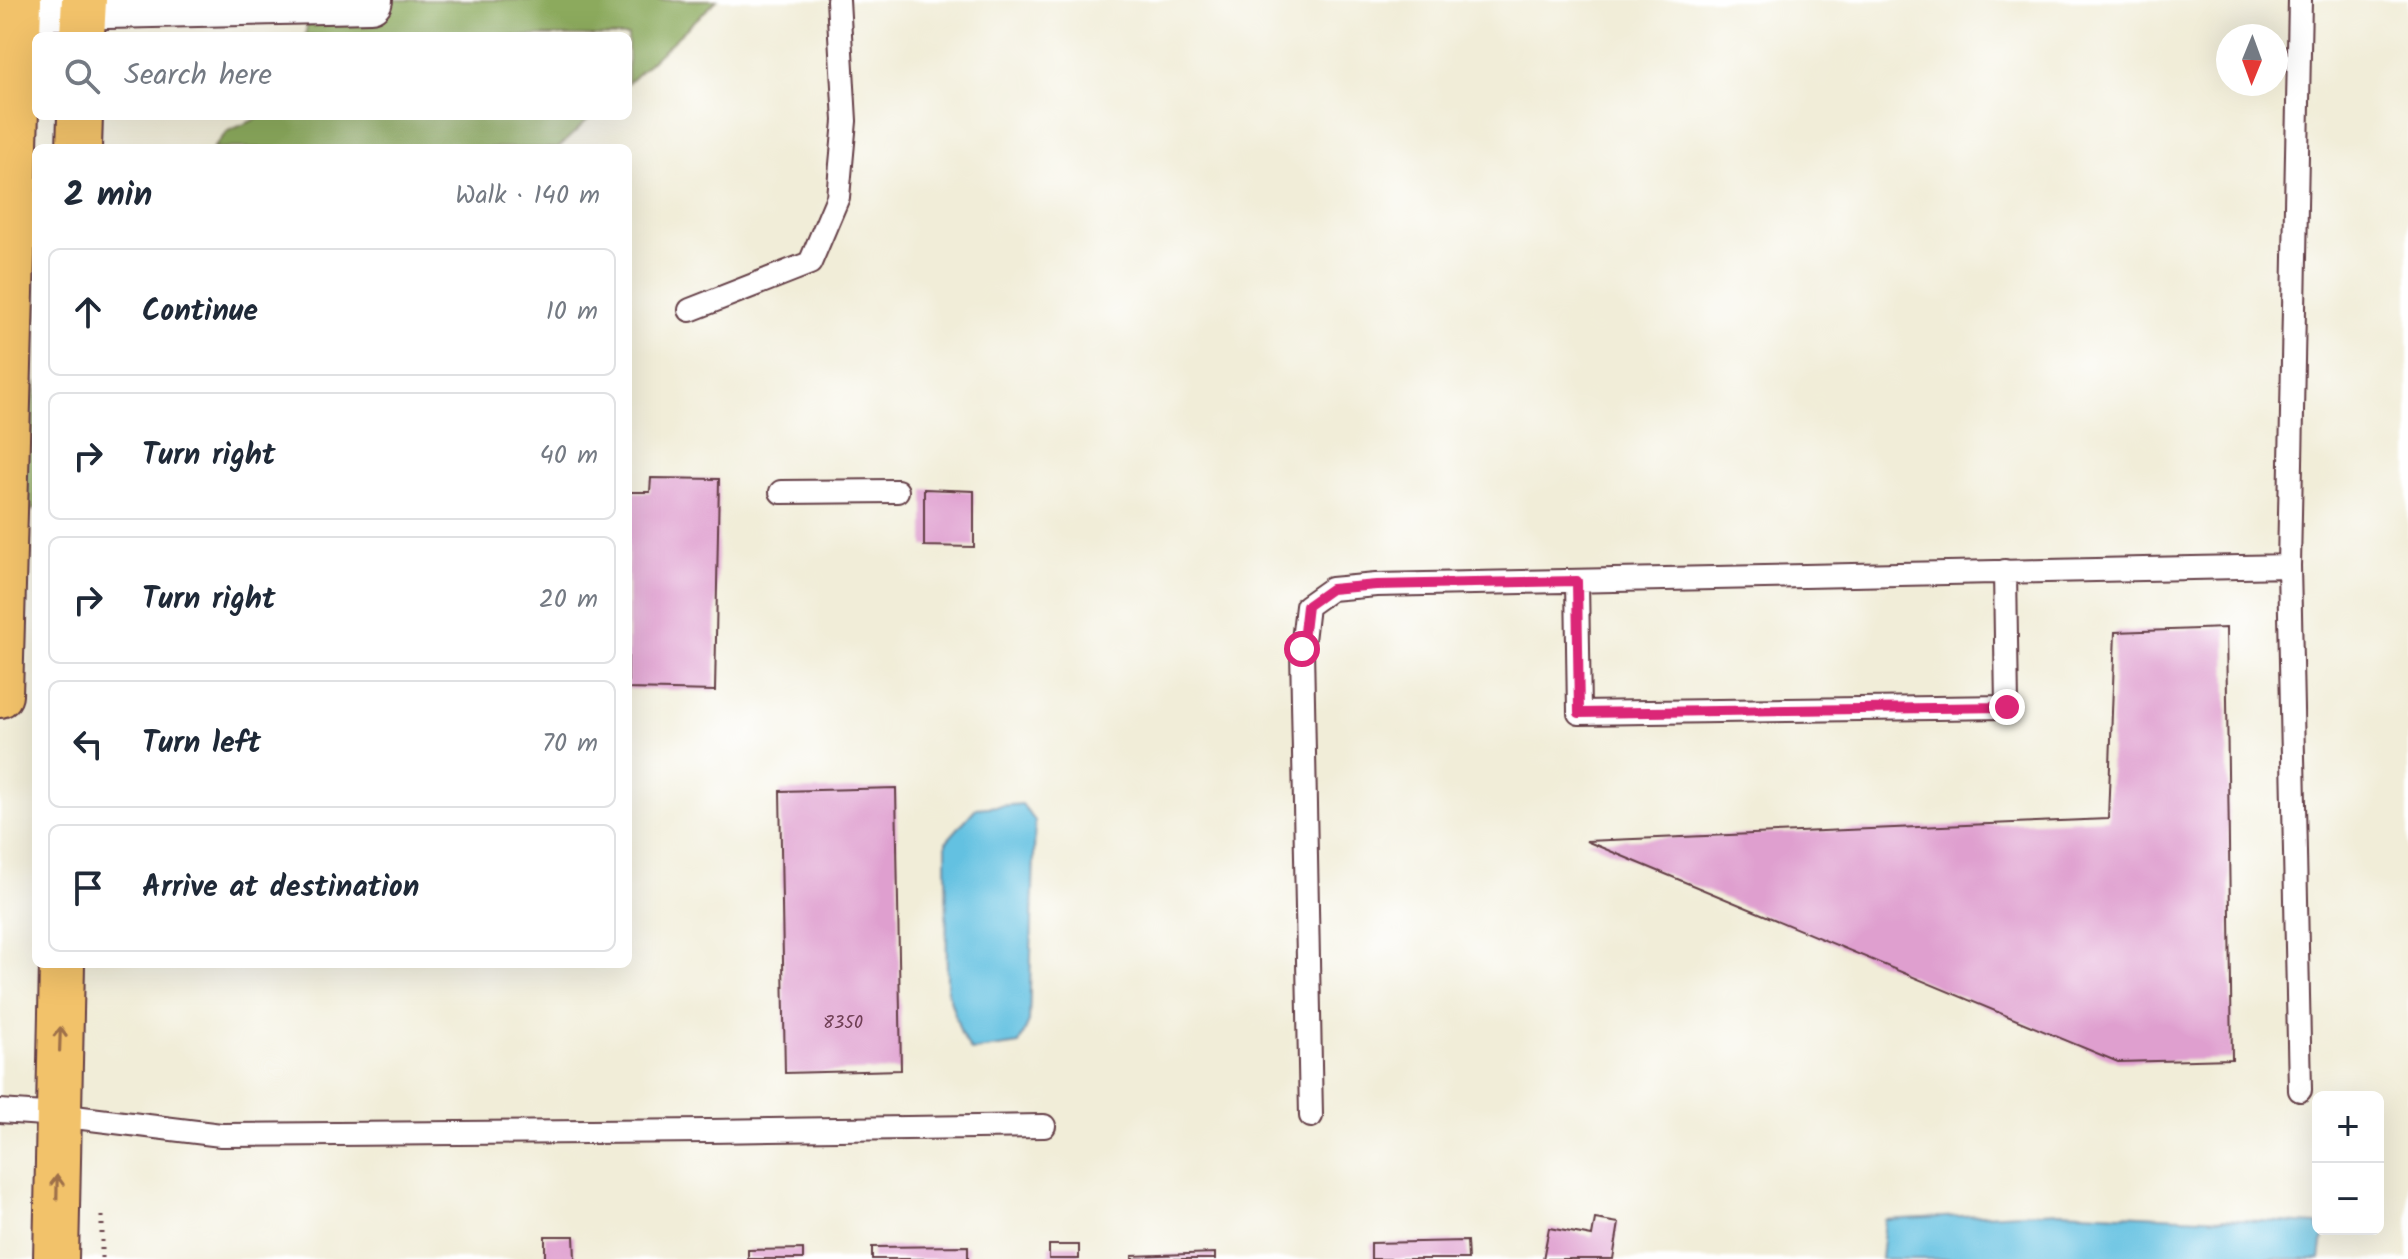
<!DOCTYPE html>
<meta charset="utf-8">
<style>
:root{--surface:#fff;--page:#f2f2f3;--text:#1f2937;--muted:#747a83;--line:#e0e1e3}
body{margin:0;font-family:Kalam,sans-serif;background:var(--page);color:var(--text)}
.controls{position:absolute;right:24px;bottom:24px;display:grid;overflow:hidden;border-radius:12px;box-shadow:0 8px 32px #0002}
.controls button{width:72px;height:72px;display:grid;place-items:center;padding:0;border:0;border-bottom:2px solid var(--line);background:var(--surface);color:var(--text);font:40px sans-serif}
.compass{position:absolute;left:2216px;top:24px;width:72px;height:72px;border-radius:50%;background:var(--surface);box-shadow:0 8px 32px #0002;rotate:181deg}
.stop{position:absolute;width:24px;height:24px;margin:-18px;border:6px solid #db2777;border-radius:50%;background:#fff}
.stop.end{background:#db2777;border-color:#fff;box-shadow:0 2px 8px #0008}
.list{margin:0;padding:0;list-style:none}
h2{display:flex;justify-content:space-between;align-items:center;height:104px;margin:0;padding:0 32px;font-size:34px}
h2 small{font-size:26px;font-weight:400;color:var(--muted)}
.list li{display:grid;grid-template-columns:52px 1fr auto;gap:24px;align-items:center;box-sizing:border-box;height:128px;margin:0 16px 16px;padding:0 16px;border:2px solid var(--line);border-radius:12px}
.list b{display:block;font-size:30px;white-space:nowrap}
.list em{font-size:26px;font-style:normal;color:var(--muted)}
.icon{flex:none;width:44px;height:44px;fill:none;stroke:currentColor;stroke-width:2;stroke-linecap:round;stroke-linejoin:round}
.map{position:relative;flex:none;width:2408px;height:1259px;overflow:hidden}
.search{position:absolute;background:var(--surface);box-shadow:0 8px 32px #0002;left:32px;top:32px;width:600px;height:88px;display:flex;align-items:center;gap:20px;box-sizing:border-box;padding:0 28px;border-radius:12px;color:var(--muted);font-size:30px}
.panel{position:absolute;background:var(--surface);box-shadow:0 8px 32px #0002;left:32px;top:144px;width:600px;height:824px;border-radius:12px}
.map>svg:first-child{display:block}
.forest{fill:#8caa5d;stroke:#6b6444;stroke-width:2}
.water{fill:#63c1e1;stroke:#567086;stroke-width:2}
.building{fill:#df9fcf}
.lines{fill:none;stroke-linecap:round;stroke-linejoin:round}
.service-casing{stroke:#633e45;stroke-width:26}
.tertiary-casing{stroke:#633e45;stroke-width:48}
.primary-casing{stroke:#633e45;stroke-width:48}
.path{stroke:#633e45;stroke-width:5;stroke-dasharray:2 6;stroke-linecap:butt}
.service{stroke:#fff;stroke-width:22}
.tertiary{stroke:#fff;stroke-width:44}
.primary{stroke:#f2c26a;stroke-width:44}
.oneway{stroke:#9e704a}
.route{stroke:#db2777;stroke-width:10}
.labels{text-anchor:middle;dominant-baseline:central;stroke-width:6;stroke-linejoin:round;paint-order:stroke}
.number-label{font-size:18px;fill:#6f3f54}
</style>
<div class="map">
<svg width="2408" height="1259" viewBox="0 0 2408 1259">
<rect width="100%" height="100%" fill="#fff"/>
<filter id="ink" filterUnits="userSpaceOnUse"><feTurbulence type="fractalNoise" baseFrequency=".0125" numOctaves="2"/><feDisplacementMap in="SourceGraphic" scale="16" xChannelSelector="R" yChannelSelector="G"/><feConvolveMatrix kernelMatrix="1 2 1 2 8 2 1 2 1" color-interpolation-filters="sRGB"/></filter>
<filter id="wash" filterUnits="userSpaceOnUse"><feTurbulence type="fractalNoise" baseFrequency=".006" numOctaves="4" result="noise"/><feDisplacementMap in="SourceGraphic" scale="32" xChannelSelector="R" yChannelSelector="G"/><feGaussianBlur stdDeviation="1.8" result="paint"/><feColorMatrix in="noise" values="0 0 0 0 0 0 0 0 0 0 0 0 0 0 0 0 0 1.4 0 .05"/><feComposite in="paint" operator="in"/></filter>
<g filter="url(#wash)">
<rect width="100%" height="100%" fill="#f1edd8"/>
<path class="forest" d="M312,0H717L628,83V36H305Z
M263,116H592L558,148H213L228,131Z
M36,383V508L0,524L20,397Z"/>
<path class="water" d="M1022,804L1035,821L1029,1022L1019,1044L971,1051L961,1034L947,989L946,842L976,808Z
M2061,1211L2318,1224V1229H2324L2320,1259H1881L1885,1220Z"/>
<g id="blocks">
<path class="building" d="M651,478L719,479L715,691L628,689V492H650Z
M924,489L974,491V547L924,546Z
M2226,628L2232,1059L2118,1062L1586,841L2108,819L2115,632Z
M896,788L901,1070L785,1073L780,791Z
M1595,1219L1619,1223L1613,1259H1543L1549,1228L1592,1236Z
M545,1236H574L575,1259H545Z
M1467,1241L1468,1259H1371V1243Z
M1049,1245H1079V1259H1049Z
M968,1246V1259H872V1247Z
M803,1249V1259H748V1250Z
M1215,1253V1259H1132V1256Z"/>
</g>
</g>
<g filter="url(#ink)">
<use href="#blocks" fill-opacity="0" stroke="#633e45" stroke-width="2"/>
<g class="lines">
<defs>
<path id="service" d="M690,310L810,263L838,197L845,121L838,0
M781,492L897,491
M2289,566L2300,1090
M1577,581L1579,713L2007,707L2005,571
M0,1111L58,1115L221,1135L709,1131L1044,1126
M1311,1116L1302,649L1307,606L1331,589L1376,585L2289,566L2300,0"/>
<path id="tertiary" d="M18,8L370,0"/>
<path id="primary" d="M82,36L84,0
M79,148L80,116
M0,695L19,0
M56,1259L62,964"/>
</defs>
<use href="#service" class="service-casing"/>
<use href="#tertiary" class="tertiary-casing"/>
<use href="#primary" class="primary-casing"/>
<path class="path" d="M102,1216V1259"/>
<use href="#service" class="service"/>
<use href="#tertiary" class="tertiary"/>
<use href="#primary" class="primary"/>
</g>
<defs><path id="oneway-shaft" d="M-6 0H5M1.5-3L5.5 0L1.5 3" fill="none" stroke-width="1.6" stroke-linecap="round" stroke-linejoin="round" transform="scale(2)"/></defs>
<g class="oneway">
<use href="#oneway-shaft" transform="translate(60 1039) rotate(-88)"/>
<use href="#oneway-shaft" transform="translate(57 1187) rotate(-89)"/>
</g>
</g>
<g class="lines" filter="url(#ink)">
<path class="route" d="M1302,649L1307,606L1331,589L1376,585L1577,581L1579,713L2007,707"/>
</g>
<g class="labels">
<g class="number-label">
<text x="843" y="1023">8350</text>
</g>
</g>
</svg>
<div class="controls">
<button>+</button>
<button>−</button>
</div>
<svg class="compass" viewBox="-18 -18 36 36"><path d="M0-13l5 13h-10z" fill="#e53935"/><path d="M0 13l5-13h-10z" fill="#747a83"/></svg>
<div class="stop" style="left:1302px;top:649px"></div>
<div class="stop end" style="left:2007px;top:707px"></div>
<div class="search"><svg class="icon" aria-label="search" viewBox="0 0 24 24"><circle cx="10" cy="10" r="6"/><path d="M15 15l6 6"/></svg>Search here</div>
<section class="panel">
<h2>2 min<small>Walk · 140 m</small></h2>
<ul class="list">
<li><svg class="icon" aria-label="ahead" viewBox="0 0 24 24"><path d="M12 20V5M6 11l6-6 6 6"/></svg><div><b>Continue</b></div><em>10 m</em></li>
<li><svg class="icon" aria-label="right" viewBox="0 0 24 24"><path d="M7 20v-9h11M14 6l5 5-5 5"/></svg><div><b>Turn right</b></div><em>40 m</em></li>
<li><svg class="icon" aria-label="right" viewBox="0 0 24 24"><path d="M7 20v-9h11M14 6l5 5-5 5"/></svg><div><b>Turn right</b></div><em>20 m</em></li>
<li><svg class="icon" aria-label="left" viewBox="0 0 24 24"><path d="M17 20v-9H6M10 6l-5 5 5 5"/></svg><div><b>Turn left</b></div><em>70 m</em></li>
<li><svg class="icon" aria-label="arrive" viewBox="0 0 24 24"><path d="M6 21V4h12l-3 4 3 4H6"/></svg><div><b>Arrive at destination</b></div></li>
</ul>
</section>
</div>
